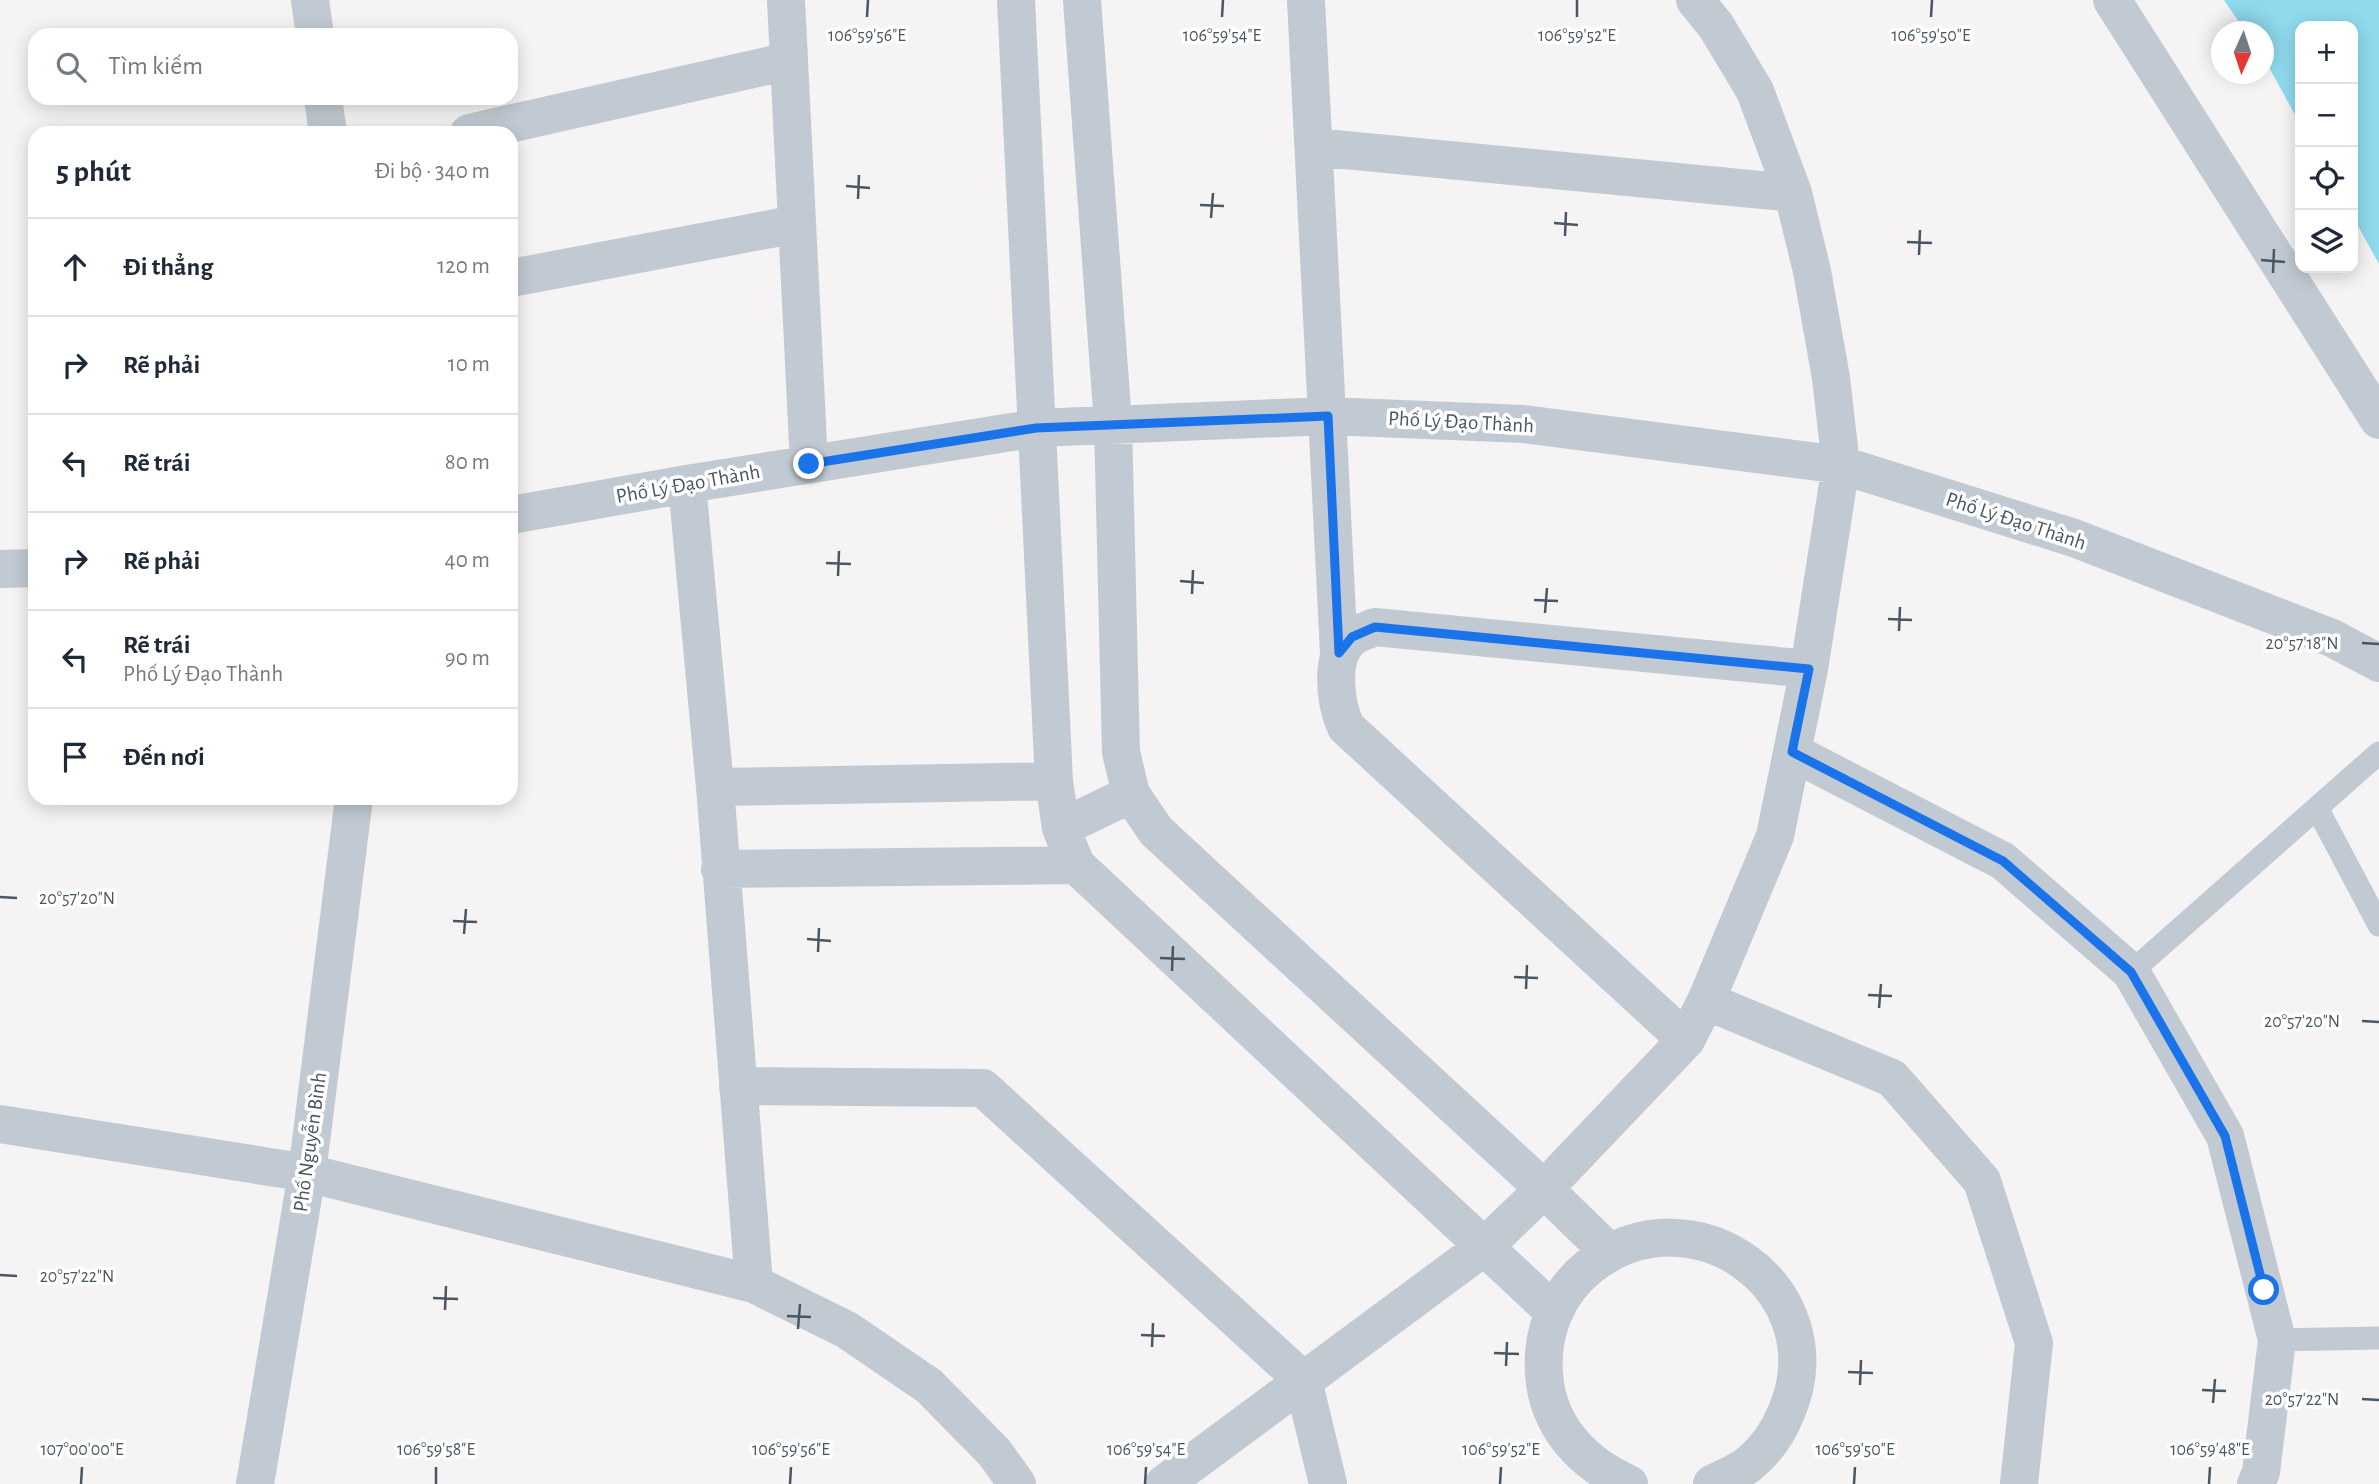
<!DOCTYPE html>
<html lang="vi">
<meta charset="utf-8">
<style>
:root{--surface:#fff;--page:#f6f6f7;--text:#1f2937;--muted:#747a83;--line:#e0e1e3}
body{margin:0;font-family:"Alegreya Sans",sans-serif;background:var(--page);color:var(--text)}
.controls{position:absolute;right:21px;top:21px;display:grid;overflow:hidden;border-radius:14px;box-shadow:0 4px 18px #0003}
.controls button{width:63px;height:63px;display:grid;place-items:center;padding:0;border:0;border-bottom:2px solid var(--line);background:var(--surface);color:var(--text);font:35px sans-serif}
.compass{position:absolute;left:2211px;top:21px;width:63px;height:63px;border-radius:50%;background:var(--surface);box-shadow:0 4px 18px #0003;rotate:183deg}
.stop{position:absolute;width:21px;height:21px;margin:-16px;border:5px solid #1a73e8;border-radius:50%;background:#fff}
.stop.end{background:#1a73e8;border-color:#fff;box-shadow:0 2px 7px #0008}
.list{margin:0;padding:0;list-style:none}
h2{display:flex;justify-content:space-between;align-items:center;height:91px;margin:0;padding:0 28px;font-size:30px}
h2 small{font-size:23px;font-weight:400;color:var(--muted)}
.list li{display:grid;grid-template-columns:46px 1fr auto;gap:21px;align-items:center;box-sizing:border-box;height:98px;padding:0 28px;border-top:2px solid var(--line)}
.list b{display:block;font-size:26px;white-space:nowrap}
.list p{margin:0;font-size:23px;white-space:nowrap;color:var(--muted)}
.list em{font-size:23px;font-style:normal;color:var(--muted)}
.icon{flex:none;width:38px;height:38px;fill:none;stroke:currentColor;stroke-width:2;stroke-linecap:round;stroke-linejoin:round}
.map{position:relative;flex:none;width:2379px;height:1484px;overflow:hidden}
.search{position:absolute;background:var(--surface);box-shadow:0 4px 18px #0003;left:28px;top:28px;width:490px;height:77px;display:flex;align-items:center;gap:18px;box-sizing:border-box;padding:0 24px;border-radius:21px;color:var(--muted);font-size:26px}
.panel{position:absolute;background:var(--surface);box-shadow:0 4px 18px #0003;left:28px;top:126px;width:490px;height:679px;border-radius:21px}
.map>svg:first-child{display:block}
.water{fill:#90daee}
.lines{fill:none;stroke-linecap:round;stroke-linejoin:round}
.lane{stroke:#c1cad2;stroke-width:23}
.street{stroke:#c1cad2;stroke-width:38}
.route{stroke:#1a73e8;stroke-width:9}
.ticks{fill:none;stroke:#4a5661;stroke-width:2.5}
.labels{text-anchor:middle;dominant-baseline:central;stroke-width:7;stroke-linejoin:round;paint-order:stroke}
.street-label{font-size:21px;fill:#4a5661;stroke:#fff}
.ticks-label{font-size:18px;text-anchor:middle;fill:#4a5661;stroke:#fff;stroke-width:7;stroke-linejoin:round;paint-order:stroke}
</style>
<div class="map">
<svg width="2379" height="1484" viewBox="0 0 2379 1484">
<rect width="100%" height="100%" fill="#f5f3f3"/>
<path class="water" d="M2224,0H2379V264L2353,217V26H2300V124L2264,58V32L2245,31Z"/>
<g class="lines">
<path class="lane" d="M2317,808L2379,925
M2131,972L2379,753
M2277,1340L2379,1338"/>
<path class="street" d="M310,0L315,35
M786,0L809,464
M1016,0L1054,781L1061,828L1076,865L1553,1311
M1082,0L1113,424L1121,752L1131,794L1156,831L1544,1189L1609,1252
M1306,0L1339,653
M2112,0L2379,420
M323,98L328,133
M469,133L789,61
M1314,147L1793,193
M511,278L797,224
M687,484L715,787L754,1284
M511,515L687,484L1036,428L1328,416L1524,424L1841,465L2074,538L2332,638L2379,663
M0,569L35,568
M1792,752L2003,861L2131,972L2225,1136L2277,1340L2261,1472L2256,1484
M715,787L1054,781
M1061,828L1131,794
M720,869L1076,865
M1706,1001L1892,1078L1982,1181L2034,1343L2019,1484
M1686,1040L1346,727C1335,703 1328,653 1354,636C1360,632 1368,630 1375,627L1809,669
M738,1086L983,1088L1303,1380L1328,1484
M0,1124L307,1173L754,1284L847,1330L929,1386L994,1452L1017,1484
M255,1484L307,1173L354,798
M1164,1484L1484,1247L1544,1189L1686,1040L1706,1001L1775,836L1809,669L1841,465L1831,378L1812,271L1793,193L1755,91L1716,26L1695,0
M1629,1484C1582,1463 1547,1426 1544,1373C1541,1332 1557,1292 1590,1266C1694,1185 1839,1291 1786,1413C1778,1433 1766,1450 1749,1464C1739,1472 1724,1478 1712,1484"/>
</g>
<g class="lines">
<path class="route" d="M809,464L1036,428L1328,416L1339,653L1352,637L1375,627L1809,669L1792,752L2003,861L2131,972L2225,1136L2264,1290"/>
</g>
<path class="ticks" d="M867,17L868,0M1222,17L1223,0M1577,17V0M1931,17L1932,0M846,186L870,188M858,199L859,175M1200,205L1224,206M1211,218L1213,193M1554,223L1578,225M1565,236L1566,212M1907,242L1932,243M1919,255L1920,230M2261,260L2285,262M2273,273L2274,249M826,563L851,564M838,576L839,551M1180,581L1204,583M1192,594L1193,570M1534,600L1558,601M1545,613L1547,588M1888,619L1912,620M1899,631L1900,607M2362,643L2379,644M0,897L17,898M453,921L477,922M464,934L466,909M807,939L831,941M818,952L819,928M1160,958L1185,959M1172,971L1173,946M1514,977L1538,978M1526,989L1527,965M1868,995L1892,996M1879,1008L1881,984M2362,1021L2379,1022M0,1275L17,1276M433,1298L458,1299M445,1310L446,1286M787,1316L811,1317M798,1329L800,1304M1141,1335L1165,1336M1152,1347L1153,1323M1494,1353L1519,1354M1506,1366L1507,1342M1848,1372L1873,1373M1860,1385L1861,1360M2202,1390L2226,1391M2362,1399L2379,1400M2213,1403L2215,1379M81,1484L82,1467M436,1484V1467M790,1484L791,1467M1145,1484L1146,1467M1500,1484L1501,1467M1854,1484L1855,1467M2209,1484L2210,1467"/>
<g class="labels">
<g class="street-label">
<text transform="translate(1461 422) rotate(3)">Phố Lý Đạo Thành</text>
<text transform="translate(688 484) rotate(-10)">Phố Lý Đạo Thành</text>
<text transform="translate(2016 521) rotate(18)">Phố Lý Đạo Thành</text>
<text transform="translate(310 1142) rotate(-82)">Phố Nguyễn Bình</text>
</g>
</g>
<g class="ticks-label">
<text x="867" y="41">106°59'56"E</text>
<text x="1222" y="41">106°59'54"E</text>
<text x="1577" y="41">106°59'52"E</text>
<text x="1931" y="41">106°59'50"E</text>
<text x="2302" y="649">20°57'18"N</text>
<text x="77" y="904">20°57'20"N</text>
<text x="2302" y="1027">20°57'20"N</text>
<text x="77" y="1282">20°57'22"N</text>
<text x="2302" y="1405">20°57'22"N</text>
<text x="82" y="1455">107°00'00"E</text>
<text x="436" y="1455">106°59'58"E</text>
<text x="791" y="1455">106°59'56"E</text>
<text x="1146" y="1455">106°59'54"E</text>
<text x="1501" y="1455">106°59'52"E</text>
<text x="1855" y="1455">106°59'50"E</text>
<text x="2210" y="1455">106°59'48"E</text>
</g>
</svg>
<div class="controls">
<button>+</button>
<button>−</button>
<button><svg class="icon" aria-label="locate" viewBox="0 0 24 24"><circle cx="12" cy="12" r="6"/><path d="M12 2v4M12 18v4M2 12h4M18 12h4"/></svg></button>
<button><svg class="icon" aria-label="layers" viewBox="0 0 24 24"><path d="M12 4l9 5-9 5-9-5zM3 14l9 5 9-5"/></svg></button>
</div>
<svg class="compass" viewBox="-18 -18 36 36"><path d="M0-13l5 13h-10z" fill="#e53935"/><path d="M0 13l5-13h-10z" fill="#747a83"/></svg>
<div class="stop" style="left:2264px;top:1290px"></div>
<div class="stop end" style="left:809px;top:464px"></div>
<div class="search"><svg class="icon" aria-label="search" viewBox="0 0 24 24"><circle cx="10" cy="10" r="6"/><path d="M15 15l6 6"/></svg>Tìm kiếm</div>
<section class="panel">
<h2>5 phút<small>Đi bộ · 340 m</small></h2>
<ul class="list">
<li><svg class="icon" aria-label="ahead" viewBox="0 0 24 24"><path d="M12 20V5M6 11l6-6 6 6"/></svg><div><b>Đi thẳng</b></div><em>120 m</em></li>
<li><svg class="icon" aria-label="right" viewBox="0 0 24 24"><path d="M7 20v-9h11M14 6l5 5-5 5"/></svg><div><b>Rẽ phải</b></div><em>10 m</em></li>
<li><svg class="icon" aria-label="left" viewBox="0 0 24 24"><path d="M17 20v-9H6M10 6l-5 5 5 5"/></svg><div><b>Rẽ trái</b></div><em>80 m</em></li>
<li><svg class="icon" aria-label="right" viewBox="0 0 24 24"><path d="M7 20v-9h11M14 6l5 5-5 5"/></svg><div><b>Rẽ phải</b></div><em>40 m</em></li>
<li><svg class="icon" aria-label="left" viewBox="0 0 24 24"><path d="M17 20v-9H6M10 6l-5 5 5 5"/></svg><div><b>Rẽ trái</b><p>Phố Lý Đạo Thành</p></div><em>90 m</em></li>
<li><svg class="icon" aria-label="arrive" viewBox="0 0 24 24"><path d="M6 21V4h12l-3 4 3 4H6"/></svg><div><b>Đến nơi</b></div></li>
</ul>
</section>
</div>
